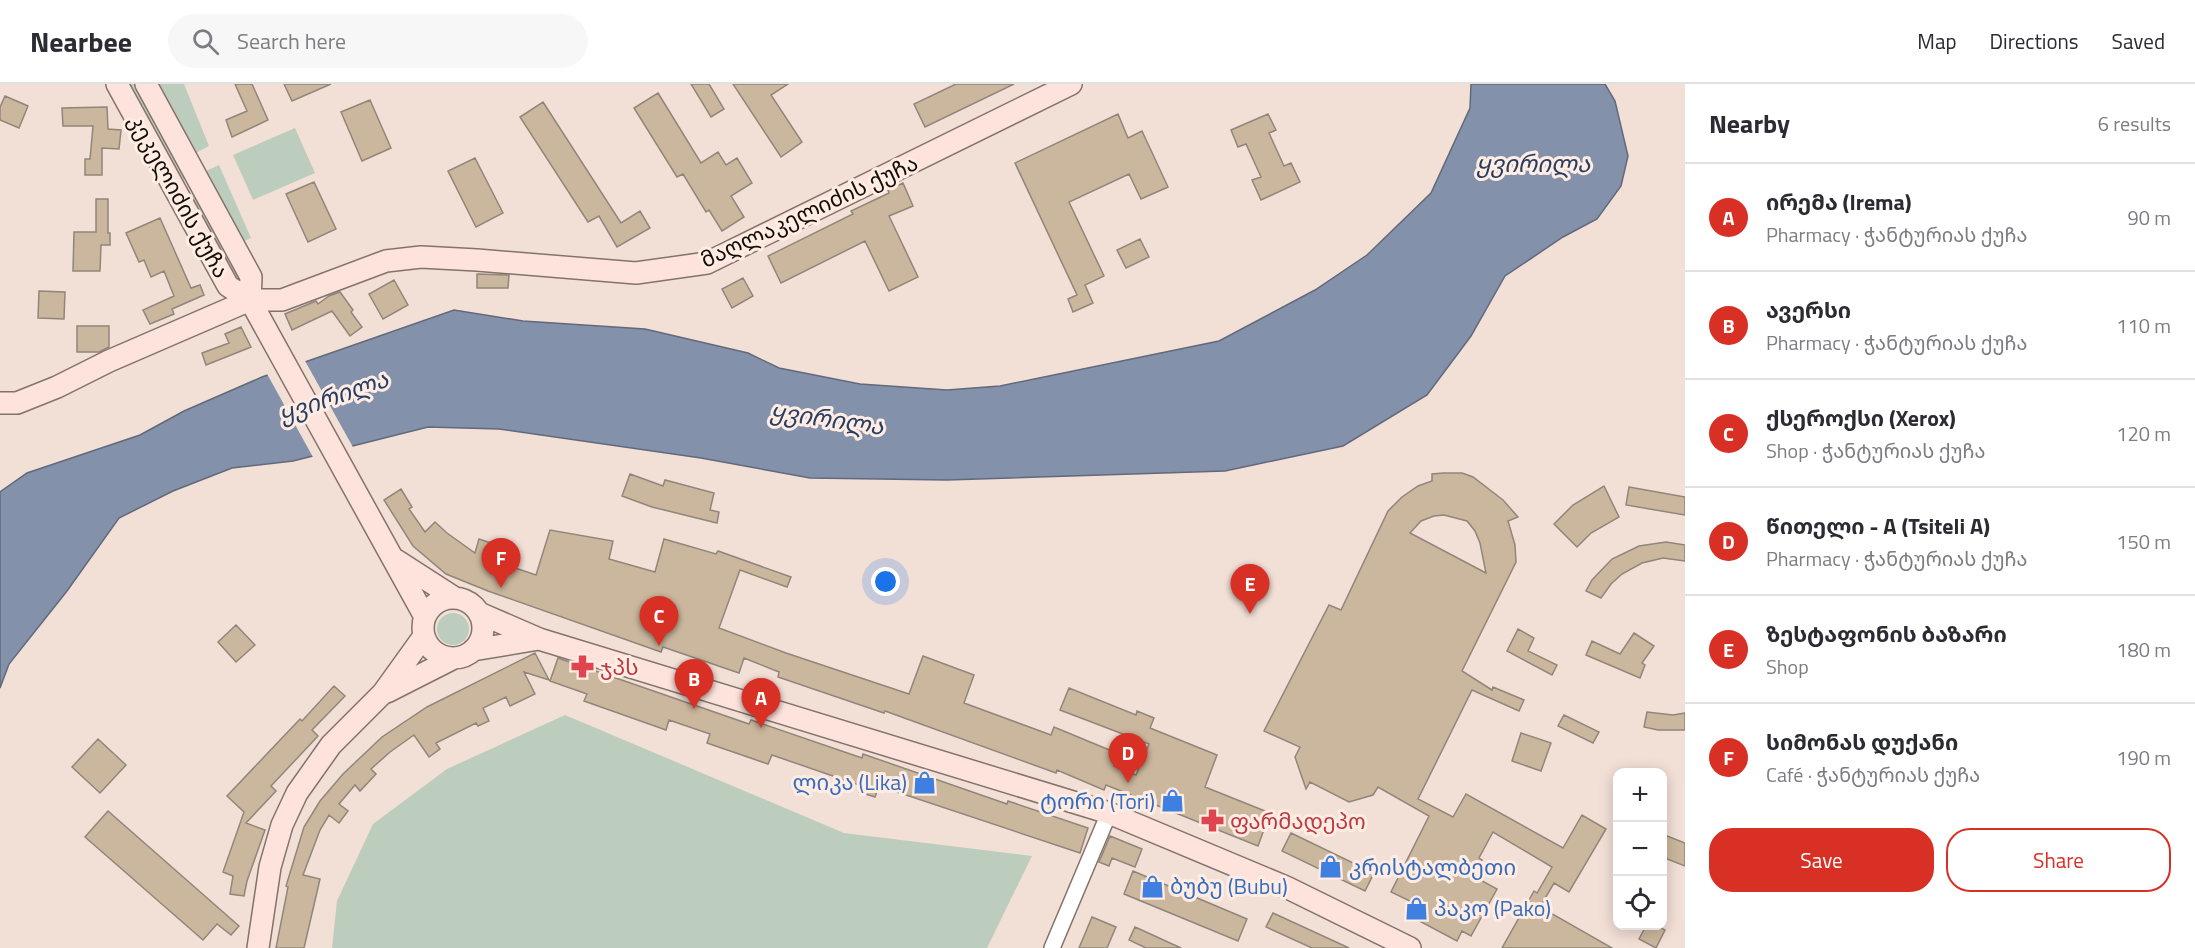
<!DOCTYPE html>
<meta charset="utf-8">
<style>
:root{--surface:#fff;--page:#f7f7f7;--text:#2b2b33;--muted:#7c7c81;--line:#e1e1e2;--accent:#d93025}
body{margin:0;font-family:"Titillium Web","Noto Sans Georgian",sans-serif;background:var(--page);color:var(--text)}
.controls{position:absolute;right:18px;bottom:18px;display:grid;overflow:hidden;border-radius:12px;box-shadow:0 3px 15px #0003}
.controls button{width:54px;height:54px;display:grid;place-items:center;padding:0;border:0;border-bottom:2px solid var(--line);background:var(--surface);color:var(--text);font:30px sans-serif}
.you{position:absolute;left:886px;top:498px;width:21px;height:21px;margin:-15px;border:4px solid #fff;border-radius:50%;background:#1a73e8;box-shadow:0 0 0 9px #1a73e833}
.badge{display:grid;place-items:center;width:39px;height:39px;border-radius:50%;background:var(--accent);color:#fff;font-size:20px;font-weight:700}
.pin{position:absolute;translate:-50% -50px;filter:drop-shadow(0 2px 3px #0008)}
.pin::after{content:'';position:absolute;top:32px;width:21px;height:18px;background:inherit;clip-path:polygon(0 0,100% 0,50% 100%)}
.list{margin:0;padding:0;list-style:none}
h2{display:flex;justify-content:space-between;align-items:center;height:78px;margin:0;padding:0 24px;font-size:26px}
h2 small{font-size:20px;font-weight:400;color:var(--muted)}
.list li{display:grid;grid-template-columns:39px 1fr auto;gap:18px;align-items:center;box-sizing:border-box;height:108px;padding:0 24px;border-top:2px solid var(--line)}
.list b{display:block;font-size:22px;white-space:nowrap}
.list p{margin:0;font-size:20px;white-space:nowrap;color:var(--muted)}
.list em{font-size:20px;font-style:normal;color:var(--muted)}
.actions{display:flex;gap:12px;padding:18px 24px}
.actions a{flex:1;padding:14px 0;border:2px solid var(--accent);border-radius:24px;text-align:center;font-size:21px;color:var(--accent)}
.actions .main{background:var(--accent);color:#fff}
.icon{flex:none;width:33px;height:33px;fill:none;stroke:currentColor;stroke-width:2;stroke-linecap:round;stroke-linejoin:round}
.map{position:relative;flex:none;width:1685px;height:864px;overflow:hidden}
header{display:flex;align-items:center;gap:36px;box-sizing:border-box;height:84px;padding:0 30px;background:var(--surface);border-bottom:2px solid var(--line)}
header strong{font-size:28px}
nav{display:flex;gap:33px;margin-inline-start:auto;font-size:21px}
.search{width:420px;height:54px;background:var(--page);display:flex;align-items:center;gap:15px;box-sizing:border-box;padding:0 21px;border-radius:33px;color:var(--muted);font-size:22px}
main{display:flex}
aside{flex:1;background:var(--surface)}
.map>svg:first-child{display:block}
.green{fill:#bdcdbd}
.water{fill:#8391ab;stroke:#61697b;stroke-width:1.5}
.pier{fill:#f2dfd6}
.building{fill:#cbb79d;stroke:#918679;stroke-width:1.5;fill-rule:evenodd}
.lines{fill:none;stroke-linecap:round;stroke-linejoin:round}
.street-casing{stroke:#83736b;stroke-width:18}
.secondary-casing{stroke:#83736b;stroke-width:24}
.street{stroke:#fff;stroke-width:15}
.secondary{stroke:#fde3dc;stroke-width:21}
.labels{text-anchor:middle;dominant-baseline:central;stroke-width:6;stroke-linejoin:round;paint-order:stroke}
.street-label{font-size:22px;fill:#130d0a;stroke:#ffece3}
.health-label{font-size:22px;fill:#be3a42;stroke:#ffece3;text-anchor:start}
.shop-label{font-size:22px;fill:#366cbe;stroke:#ffece3;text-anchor:start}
.water-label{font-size:24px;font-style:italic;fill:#283d63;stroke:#ffece3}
</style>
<header>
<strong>Nearbee</strong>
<div class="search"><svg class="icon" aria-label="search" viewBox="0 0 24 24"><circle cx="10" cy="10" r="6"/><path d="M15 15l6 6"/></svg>Search here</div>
<nav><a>Map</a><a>Directions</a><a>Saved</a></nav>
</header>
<main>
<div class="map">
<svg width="1685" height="864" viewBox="0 0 1685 864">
<rect width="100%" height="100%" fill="#f2dfd6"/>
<path class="green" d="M125,0H138L189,93L179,98Z
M154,0H184L209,62L192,71Z
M295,44L315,89L253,116L233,71Z
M219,81L251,154L240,159L202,89Z
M198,109L243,190L233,195L188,115Z
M437 545a16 16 0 1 1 32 0a16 16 0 1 1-32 0Z
M565,631L844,749L1032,772L987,864H332L337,817L373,740L447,685Z"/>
<path class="water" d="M1471,0H1605L1615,17L1628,72L1621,102L1597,135L1563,153L1505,192L1471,252L1427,311L1343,362L1225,387L947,396L810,394L701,374L499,345L428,343L293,377L232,384L173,407L119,434L67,507L9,580L0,604V408L27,389L140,351L184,327L262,293L454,226L523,237L645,245L748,269L779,284L860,300L947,306L1000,302L1219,257L1315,206L1367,171L1431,109L1470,24Z"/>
<path class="pier" d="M304,275L354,365L314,375L266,288Z"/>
<path class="building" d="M235,0H252L268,36L232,53L226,36L247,27Z
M284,0H331L292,17Z
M691,0H709L724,25L711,33Z
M733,0H788L771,11L802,58L781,73Z
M956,0H1014L925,43L914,20Z
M658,9L701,79L718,68L726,81L737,74L752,99L731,112L744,133L722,147L709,126L706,128L683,90L677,93L634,24Z
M5,12L28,22L19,44L0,36V23Z
M370,16L391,64L362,77L341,28Z
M543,18L621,139L640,127L650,144L617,163L599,132L588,138L520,33Z
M107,23L108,45L121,46L119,65L102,64V91H85V75H90L93,42H63L62,24Z
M1118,30L1128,54L1142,47L1168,103L1141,115L1129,90L1069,118L1104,192L1085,201L1093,219L1073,228L1068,215L1077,211L1015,79Z
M1268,30L1276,46L1269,49L1284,82L1291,79L1300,98L1261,116L1252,96L1261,93L1246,60L1238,63L1231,46Z
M475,74L503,129L476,143L448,87Z
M314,98L336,145L308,158L286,110Z
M903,99L913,122L889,132L918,193L889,207L865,157L781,199L768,172L853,130L851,127L889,109L888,106Z
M96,115H108V149H110V161H101L100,187H73L74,148H96Z
M160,134L191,204L200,201L204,211L172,225L174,230L150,240L143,226L174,212L164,187L151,193L144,176L139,178L126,149Z
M1140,155L1149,173L1126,184L1117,166Z
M477,190L509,191L508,204H477Z
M743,194L753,212L732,224L722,205Z
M394,196L408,221L383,235L369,210Z
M39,207L65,208L64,235L38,234Z
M340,208L353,226L351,228L362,243L350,252L332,227L292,246L285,230L316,217L318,220L329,212Z
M77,242H109V263L99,268H77Z
M241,243L251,263L206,281L202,269L229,259L225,250Z
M1443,389H1462L1473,393L1503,416L1518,433L1508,437L1515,461L1516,478L1462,587L1492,606L1493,603L1524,616L1519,627L1472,606L1418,715L1453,733L1466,710L1563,764L1582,731L1606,745L1569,808L1554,799L1540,823L1612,864H1502L1534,807L1537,809L1552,783L1493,748L1479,774L1482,776L1473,792L1497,805L1471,852L1462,847L1457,857L1408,831L1414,819L1391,808L1429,732L1378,703L1373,711L1349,718L1310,698L1306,705L1295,673L1300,663L1264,647L1329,521L1341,526L1388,427L1402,413L1418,402L1432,397V390ZM1444,431L1467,437L1475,447L1480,459L1486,489L1410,449L1421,437L1434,432Z
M630,390L663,402L665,396L714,409L710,426L719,428L717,439L652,423L622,412Z
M1604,402L1619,433L1591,449L1577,463L1554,440L1573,421Z
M1629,403L1685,413V431L1626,421Z
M401,405L412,423L409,425L425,448L435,438L447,449L475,469L479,455L503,463L498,478L536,491L550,446L613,457L609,475L655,488L664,455L716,470L718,467L791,493L787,503L740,486L719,544L786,569L909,610L923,572L974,591L964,619L1051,651L1054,643L1119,670L1114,682L1136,691L1149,660L1060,626L1069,604L1136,631L1137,627L1154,634L1150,644L1217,671L1205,703L1270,729L1258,762L1106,701L1104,706L1057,686L1056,689L885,627L884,629L778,593L779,588L744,574L739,589L663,563L661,568L488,507L446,490L413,462L384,416Z
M1666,458L1685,461V477L1663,474L1642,479L1622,490L1611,500L1601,514L1586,507L1592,496L1612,475L1639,462Z
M236,541L255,561L236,578L218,558Z
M1518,545L1534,554L1528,567L1557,581L1552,591L1507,567Z
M1634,549L1654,562L1642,579L1645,581L1640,594L1586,571L1592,557L1620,570Z
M535,569L549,596L524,588L535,610L510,622L506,613L483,624L489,637L478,642L476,639L436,659L440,665L429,673L414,651L390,668L371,685L376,690L360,707L355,701L339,720L348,727L339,739L329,731L320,746L303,791L320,795L304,864H276L288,803L286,802L304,743L320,717L343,690L382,653L427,623Z
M558,574L749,640L751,636L862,674L863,670L1007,720L1008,717L1088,744L1080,769L879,702L875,713L859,708L862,702L772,671L768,680L707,659L710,650L669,636L666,646L584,617L587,610L550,597Z
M334,602L345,612L312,646L318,652L271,702L276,707L246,739L265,746L247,797L244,812L230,810L233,792L223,788L244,728L227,712L300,635L302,637Z
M1647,628L1673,631L1685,629V646H1658L1644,643Z
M1564,631L1599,648L1593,659L1558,642Z
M1521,649L1551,659L1541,687L1512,677Z
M98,655L126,681L100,709L72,683Z
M108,727L239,842L231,851L217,840L203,856L85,753Z
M1291,749L1374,789L1365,807L1282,767Z
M1662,750L1685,759V782L1662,773Z
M1110,752L1142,765L1135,783L1112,774L1109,782L1099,778Z
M1133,787L1247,835L1238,857L1124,810Z
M1273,829L1349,864H1312L1266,843Z
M1092,833L1116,843L1107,864H1079Z
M1646,842H1657L1665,846L1656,864L1639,855Z
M1135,843L1181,864H1146L1129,856Z"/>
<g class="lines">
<defs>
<path id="street" d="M1052,864L1109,729"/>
<path id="secondary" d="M117,0L228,202L250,216L425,533
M146,0L251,193L250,216
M0,319H17L57,303L109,277L250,216H282L386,177L421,173L477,176L636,189L707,179L1071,0
M396,476L455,514
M423 544a30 30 0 1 1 60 0a30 30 0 1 1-60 0Z
M479,529L539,555L1109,729L1286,803L1410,864
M473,566L539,555
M387,608L454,574
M258,864L270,783L282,741L297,709L331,661L383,609L424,552"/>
</defs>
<use href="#street" class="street-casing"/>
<use href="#secondary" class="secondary-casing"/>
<use href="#street" class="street"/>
<use href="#secondary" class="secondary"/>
</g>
<defs>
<symbol id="pharmacy-bare" viewBox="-9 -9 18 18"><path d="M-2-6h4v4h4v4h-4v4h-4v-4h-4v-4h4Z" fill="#e0444e" stroke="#ffece3" stroke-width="2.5" paint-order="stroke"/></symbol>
<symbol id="shop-bare" viewBox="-9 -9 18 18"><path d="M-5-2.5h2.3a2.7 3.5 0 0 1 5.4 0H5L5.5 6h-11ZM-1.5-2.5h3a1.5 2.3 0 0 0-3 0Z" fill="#3f7fe0" stroke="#ffece3" stroke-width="2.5" paint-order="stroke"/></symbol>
</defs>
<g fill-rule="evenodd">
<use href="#pharmacy-bare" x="566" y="566" width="33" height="33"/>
<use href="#shop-bare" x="908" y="682" width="33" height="33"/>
<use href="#shop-bare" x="1156" y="700" width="33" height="33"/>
<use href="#pharmacy-bare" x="1196" y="720" width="33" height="33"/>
<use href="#shop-bare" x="1314" y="766" width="33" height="33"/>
<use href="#shop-bare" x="1136" y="786" width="33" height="33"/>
<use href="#shop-bare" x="1400" y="808" width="33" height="33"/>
</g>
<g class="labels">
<g class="street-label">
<text transform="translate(179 112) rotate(61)">კეკელიძის ქუჩა</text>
<text transform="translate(809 127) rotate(-25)">მაღლაკელიძის ქუჩა</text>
</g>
<g class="health-label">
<text x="600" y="583">ჯპს</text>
<text x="1230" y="737">ფარმადეპო</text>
</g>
<g class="shop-label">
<text x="907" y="698" text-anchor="end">ლიკა (Lika)</text>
<text x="1155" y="717" text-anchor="end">ტორი (Tori)</text>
<text x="1349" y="783">კრისტალბეთი</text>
<text x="1170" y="802">ბუბუ (Bubu)</text>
<text x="1434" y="824">პაკო (Pako)</text>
</g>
<g class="water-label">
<text x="1533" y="79">ყვირილა</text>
<text transform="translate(333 312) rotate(-19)">ყვირილა</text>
<text transform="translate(827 334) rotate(8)">ყვირილა</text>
</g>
</g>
</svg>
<div class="controls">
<button>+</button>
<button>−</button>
<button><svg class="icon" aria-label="locate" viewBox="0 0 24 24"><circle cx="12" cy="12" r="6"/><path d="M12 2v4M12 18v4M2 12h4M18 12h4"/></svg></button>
</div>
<div class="you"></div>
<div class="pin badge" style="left:761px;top:644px">A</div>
<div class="pin badge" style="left:694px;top:625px">B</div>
<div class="pin badge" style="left:659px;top:562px">C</div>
<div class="pin badge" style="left:1128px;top:699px">D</div>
<div class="pin badge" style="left:1250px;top:530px">E</div>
<div class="pin badge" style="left:501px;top:504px">F</div>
</div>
<aside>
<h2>Nearby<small>6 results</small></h2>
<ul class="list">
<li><span class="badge">A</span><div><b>ირემა (Irema)</b><p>Pharmacy · ჭანტურიას ქუჩა</p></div><em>90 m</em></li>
<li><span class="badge">B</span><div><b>ავერსი</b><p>Pharmacy · ჭანტურიას ქუჩა</p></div><em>110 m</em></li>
<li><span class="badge">C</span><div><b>ქსეროქსი (Xerox)</b><p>Shop · ჭანტურიას ქუჩა</p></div><em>120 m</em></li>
<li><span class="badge">D</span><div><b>წითელი - A (Tsiteli A)</b><p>Pharmacy · ჭანტურიას ქუჩა</p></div><em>150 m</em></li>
<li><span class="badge">E</span><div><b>ზესტაფონის ბაზარი</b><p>Shop</p></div><em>180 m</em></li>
<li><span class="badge">F</span><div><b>სიმონას დუქანი</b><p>Café · ჭანტურიას ქუჩა</p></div><em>190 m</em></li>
</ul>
<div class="actions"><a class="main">Save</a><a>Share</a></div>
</aside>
</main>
